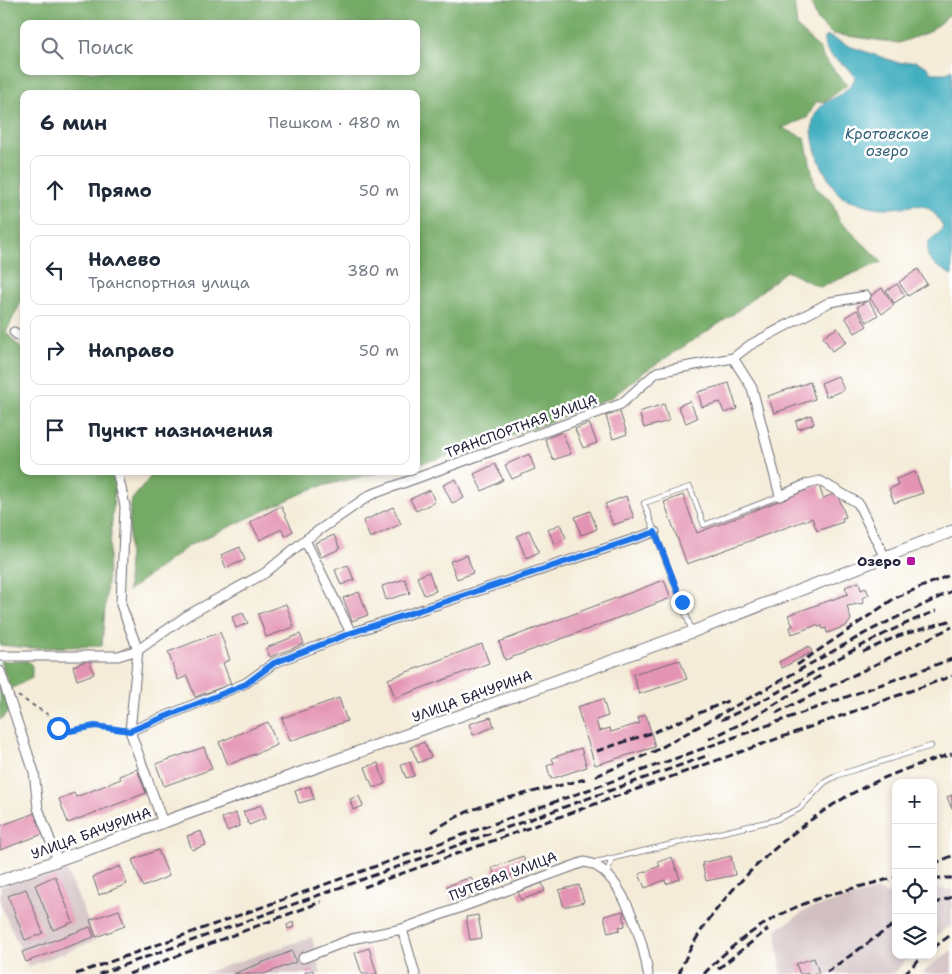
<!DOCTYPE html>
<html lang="ru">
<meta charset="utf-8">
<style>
:root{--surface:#fff;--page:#f2f2f3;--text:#1f2937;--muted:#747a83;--line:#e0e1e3}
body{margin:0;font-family:"Shantell Sans",sans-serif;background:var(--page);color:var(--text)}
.controls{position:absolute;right:15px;bottom:15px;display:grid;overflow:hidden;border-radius:10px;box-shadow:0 2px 8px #0003}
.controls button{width:45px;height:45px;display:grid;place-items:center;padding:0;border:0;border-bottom:1px solid var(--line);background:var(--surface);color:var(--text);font:25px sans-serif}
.stop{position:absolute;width:15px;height:15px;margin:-11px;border:4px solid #1a73e8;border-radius:50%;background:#fff}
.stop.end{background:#1a73e8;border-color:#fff;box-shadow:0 1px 5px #0008}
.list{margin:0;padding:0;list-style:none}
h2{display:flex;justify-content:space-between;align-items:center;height:65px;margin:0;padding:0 20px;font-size:21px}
h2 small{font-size:16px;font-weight:400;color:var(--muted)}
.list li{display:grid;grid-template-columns:32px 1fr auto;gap:15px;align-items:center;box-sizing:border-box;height:70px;margin:0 10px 10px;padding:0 10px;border:1px solid var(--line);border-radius:10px}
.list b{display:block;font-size:19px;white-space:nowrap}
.list p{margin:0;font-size:16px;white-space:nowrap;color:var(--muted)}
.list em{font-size:16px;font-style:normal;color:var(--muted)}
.icon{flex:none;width:28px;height:28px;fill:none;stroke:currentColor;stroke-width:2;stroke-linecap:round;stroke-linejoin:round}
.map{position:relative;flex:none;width:952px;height:974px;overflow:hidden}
.search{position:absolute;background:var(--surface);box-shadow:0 2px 8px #0003;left:20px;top:20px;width:400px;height:55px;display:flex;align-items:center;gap:12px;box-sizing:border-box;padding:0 18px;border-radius:10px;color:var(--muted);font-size:19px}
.panel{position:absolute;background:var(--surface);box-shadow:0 2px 8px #0003;left:20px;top:90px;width:400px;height:385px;border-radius:10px}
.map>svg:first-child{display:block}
.industrial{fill:#d2bfc1}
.forest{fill:#75aa66;stroke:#4c6650;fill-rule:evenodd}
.water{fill:#43afc0;stroke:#32687e}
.building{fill:#e494b3}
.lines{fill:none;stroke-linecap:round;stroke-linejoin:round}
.service-casing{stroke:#6c6972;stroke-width:6}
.minor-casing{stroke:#6c6972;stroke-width:11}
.tertiary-casing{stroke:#6c6972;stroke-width:13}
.path{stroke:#6c6972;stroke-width:2;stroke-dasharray:4 4;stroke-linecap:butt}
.service{stroke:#fff;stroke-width:4.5}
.minor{stroke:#fff;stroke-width:9}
.tertiary{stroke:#fff;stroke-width:11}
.rail{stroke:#22223b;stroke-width:3;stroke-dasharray:8 4;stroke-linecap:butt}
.route{stroke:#1a73e8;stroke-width:6}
.poi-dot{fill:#b5179e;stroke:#fff;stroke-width:2}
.labels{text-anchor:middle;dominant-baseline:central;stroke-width:5;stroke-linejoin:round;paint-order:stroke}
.street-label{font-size:14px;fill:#22223b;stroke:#fff}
.poi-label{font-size:14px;font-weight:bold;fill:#22223b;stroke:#fff;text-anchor:end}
.water-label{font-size:15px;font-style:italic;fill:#316177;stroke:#fff}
</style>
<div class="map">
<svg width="952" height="974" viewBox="0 0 952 974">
<rect width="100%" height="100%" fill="#fff"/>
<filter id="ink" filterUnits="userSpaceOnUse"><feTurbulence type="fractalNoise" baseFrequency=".02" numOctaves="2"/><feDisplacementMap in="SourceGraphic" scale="10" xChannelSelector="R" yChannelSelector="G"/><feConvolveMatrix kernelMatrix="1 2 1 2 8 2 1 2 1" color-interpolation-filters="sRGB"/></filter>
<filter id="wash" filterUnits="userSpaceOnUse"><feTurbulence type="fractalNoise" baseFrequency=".0096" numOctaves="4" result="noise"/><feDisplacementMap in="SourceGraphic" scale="20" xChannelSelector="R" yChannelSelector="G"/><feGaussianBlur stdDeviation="1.12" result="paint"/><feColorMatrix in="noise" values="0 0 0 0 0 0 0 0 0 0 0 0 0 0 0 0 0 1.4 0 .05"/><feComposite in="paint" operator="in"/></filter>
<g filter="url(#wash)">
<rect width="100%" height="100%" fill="#f4ecd8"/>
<path class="industrial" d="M64,864L96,940L28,967L0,903V887Z
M933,888L952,890V924L933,938Z
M877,890L889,894L896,891V955H911L893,974H781L776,930L808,909Z
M312,937L321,974H201Z
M952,950V974H922L929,967Z"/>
<path class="forest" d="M0,0H794L797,27L821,50L823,57L847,85L826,101L816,102L807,118L782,128L805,138L815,187L831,200L839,220L882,262L820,287L786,271L731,316L644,372L611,398L479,449L416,464V94H24V296L6,332L24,352V471H109L115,483L102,646L28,648L0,645ZM24,24H416V71H24Z
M819,0H952V13L929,32L899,43L832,34L818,21L810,1Z
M155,471H384L314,488L190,545L128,591L130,502Z
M0,661H28L32,666V678L11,689Z
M0,683L10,711L0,720Z"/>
<path class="water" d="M828,36L849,46L899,63L915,61L926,66L932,73H947L952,69V276C938,264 922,265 929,241L941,231L943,226C926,197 918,207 891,208C875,209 856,203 842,197C825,180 801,132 818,110C830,95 845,99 855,78C850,62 823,60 824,39Z"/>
<g id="blocks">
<path class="building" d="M918,269L927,284L908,296L899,282Z
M897,284L905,296L894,303L886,291Z
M882,288L894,305L882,314L869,297Z
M868,300L878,315L867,322L857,307Z
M857,310L867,326L855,333L845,317Z
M837,328L847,342L832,351L823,337Z
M838,376L844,390L826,397L821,383Z
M810,382L815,399L774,413L768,396Z
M729,383L737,409L724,413L720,402L702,407L698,392Z
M690,401L697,418L686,423L678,406Z
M664,404L669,421L644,428L639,412Z
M620,412L627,434L613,439L606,416Z
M811,415L814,424L798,429L796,421Z
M589,423L597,443L583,448L575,429Z
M562,432L571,454L553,460L545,439Z
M529,454L535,469L512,479L505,465Z
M495,464L503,480L482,491L474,474Z
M915,472L923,493L894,503L889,489L898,485L896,479Z
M456,479L464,498L452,503L443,485Z
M819,485L823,498L837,493L846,517L842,518L843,522L817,531L812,518L687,564L664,502L683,495L697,533Z
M430,490L435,502L416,511L410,499Z
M626,496L634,518L613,525L605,504Z
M281,506L293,531L285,536L282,529L260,540L250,522Z
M393,507L401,524L370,538L363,521Z
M590,511L597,529L581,535L575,517Z
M560,524L566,538L555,544L548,530Z
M529,530L539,552L526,558L517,536Z
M334,535L340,549L321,557L315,543Z
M240,547L245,560L226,568L221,555Z
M467,555L473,573L457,579L450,561Z
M348,565L354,580L341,585L335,570Z
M429,572L436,591L424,595L417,577Z
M405,579L410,593L386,600L382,586Z
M664,580L671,598L505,660L499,642Z
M859,582L861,590L866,588L869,595L862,598L864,603L847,606L851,620L846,626L827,633L826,628L823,629L822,626L818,627L817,625L792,634L790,627L793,626L788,615L848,594L845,587Z
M359,592L368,615L352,621L343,598Z
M286,604L294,627L266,637L258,614Z
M243,613L248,623L236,628L232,617Z
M220,632L230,660L223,663L231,684L195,697L187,676L178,680L168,652Z
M300,634L304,644L270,657L266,648Z
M482,644L489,663L395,698L388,679Z
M809,646L812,652L782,668L779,662Z
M89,660L94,674L77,680L73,666Z
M680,660L687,679L639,694L633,674Z
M339,698L347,721L290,741L282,718Z
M603,699L608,716L596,720L599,731L610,728L611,732L640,723L638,718L646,715L655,747L595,765L577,707Z
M491,717L494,727L473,735L469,724Z
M268,722L277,745L228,765L219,742Z
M424,742L431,757L418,763L411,747Z
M204,747L212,769L164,786L156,764Z
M581,748L587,767L551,779L547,766L554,763L552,758Z
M410,762L414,776L406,778L401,765Z
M378,763L385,784L373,788L365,767Z
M137,769L146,793L68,823L59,799L74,793L76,797L121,779L119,776Z
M310,786L314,799L299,803L295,791Z
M952,795V809L947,797Z
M359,796L363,806L353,810L350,799Z
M261,805L266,818L249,825L243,812Z
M35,813L43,834L0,850V826Z
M236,813L240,826L227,831L222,818Z
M201,831L206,845L192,850L187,836Z
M158,850L169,876L143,887L132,860Z
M523,856L528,869L497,881L492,868Z
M731,856L735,875L706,881L702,863Z
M672,857L680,879L666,884L665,880L645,888L639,874L660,866L658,862Z
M120,866L127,884L99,895L93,877Z
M55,876L73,922L53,930L35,885Z
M471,877L477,893L452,902L447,886Z
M542,883L545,891L521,900L518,892Z
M579,885L584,902L564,907L559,890Z
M26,889L43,933L25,940L8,896Z
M119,910L125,926L96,937L90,920Z
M623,911L625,926L619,927L620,930L608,933L604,916Z
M478,915L482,938L470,940L466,917Z
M293,922L294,927L288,929L287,925Z
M90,927L94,937L26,962L22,952Z
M369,948L377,974H362L355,953Z
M292,951L296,962L264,974H233Z
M814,958L819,973L800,974L796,964Z
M313,970L314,974H305V972Z"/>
</g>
</g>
<g filter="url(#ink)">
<use href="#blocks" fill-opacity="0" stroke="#6c6972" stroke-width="1"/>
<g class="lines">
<defs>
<path id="service" d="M692,631L644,503L690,487L704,525L780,496
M592,863L775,820L799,809L825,782L838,775L931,746
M607,873L612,858"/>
<path id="minor" d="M14,332L24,340
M733,358L752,388L780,496L807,484L820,481L858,503L884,556
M117,471L125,506L121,605L138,650L130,731L163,823
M305,540L351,633
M0,656H118L138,650L188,615L265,573L305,540L370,495L621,404L657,372L733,358L750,345L830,302L866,296
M0,671L34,772L38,808L58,861
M130,731L246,683L274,663L351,633L655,532
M402,929L415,974
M303,958L352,939L402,929L584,862C621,866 644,942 648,974"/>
<path id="tertiary" d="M0,881L692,632L952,531"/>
</defs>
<use href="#service" class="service-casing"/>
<use href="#minor" class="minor-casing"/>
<use href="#tertiary" class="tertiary-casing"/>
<path class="path" d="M18,696L47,714L57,728L70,731L95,726L120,730"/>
<use href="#service" class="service"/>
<use href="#minor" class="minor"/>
<use href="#tertiary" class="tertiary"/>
<path class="rail" d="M863,652L898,636L952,620
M797,665L895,598L952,574
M776,713L952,627
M721,720C795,688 860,640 936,611
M709,739L751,719L822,675
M597,751L654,732L730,700
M596,776L655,751L869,631L952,591
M432,832C478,799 531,794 585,779
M933,864L952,856
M933,878H952
M364,887L952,676
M933,904L952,897
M933,948L952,934
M718,969L768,929
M827,972L896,923
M76,974L952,659
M99,974L709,755
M129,974L321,902
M679,974C705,903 788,829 853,793C884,776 918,764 952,754
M704,974C734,941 772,915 814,900C841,890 869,885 896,877
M904,974L924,955"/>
</g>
</g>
<g class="lines" filter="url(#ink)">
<path class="route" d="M58,728L70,731L95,726L130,731L246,684L274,663L351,633L655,532L682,602"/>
</g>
<rect class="poi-dot" x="906" y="556" width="10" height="10" rx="2.5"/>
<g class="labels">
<g class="street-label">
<text transform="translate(521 426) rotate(-20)">ТРАНСПОРТНАЯ УЛИЦА</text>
<text transform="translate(472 696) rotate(-20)">УЛИЦА БАЧУРИНА</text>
<text transform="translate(91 833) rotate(-20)">УЛИЦА БАЧУРИНА</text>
<text transform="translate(503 876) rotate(-21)">ПУТЕВАЯ УЛИЦА</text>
</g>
<g class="poi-label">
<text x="901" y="561">Озеро</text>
</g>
<g class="water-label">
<text x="887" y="134">Кротовское<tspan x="887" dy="17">озеро</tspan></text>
</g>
</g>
</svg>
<div class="controls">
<button>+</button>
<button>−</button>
<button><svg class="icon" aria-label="locate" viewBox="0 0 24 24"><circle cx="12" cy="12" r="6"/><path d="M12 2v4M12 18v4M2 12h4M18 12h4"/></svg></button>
<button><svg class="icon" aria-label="layers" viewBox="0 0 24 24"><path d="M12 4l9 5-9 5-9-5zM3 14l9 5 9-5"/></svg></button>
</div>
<div class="stop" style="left:58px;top:728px"></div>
<div class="stop end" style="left:682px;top:602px"></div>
<div class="search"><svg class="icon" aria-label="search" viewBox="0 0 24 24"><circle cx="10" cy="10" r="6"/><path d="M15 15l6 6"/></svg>Поиск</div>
<section class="panel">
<h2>6 мин<small>Пешком · 480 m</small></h2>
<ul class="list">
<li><svg class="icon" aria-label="ahead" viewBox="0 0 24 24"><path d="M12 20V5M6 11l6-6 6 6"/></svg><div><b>Прямо</b></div><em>50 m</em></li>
<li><svg class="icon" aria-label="left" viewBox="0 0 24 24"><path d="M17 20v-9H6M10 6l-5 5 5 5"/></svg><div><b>Налево</b><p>Транспортная улица</p></div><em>380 m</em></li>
<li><svg class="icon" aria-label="right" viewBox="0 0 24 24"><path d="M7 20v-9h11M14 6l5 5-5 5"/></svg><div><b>Направо</b></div><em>50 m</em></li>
<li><svg class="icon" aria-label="arrive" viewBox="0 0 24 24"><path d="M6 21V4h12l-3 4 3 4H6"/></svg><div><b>Пункт назначения</b></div></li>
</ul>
</section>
</div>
